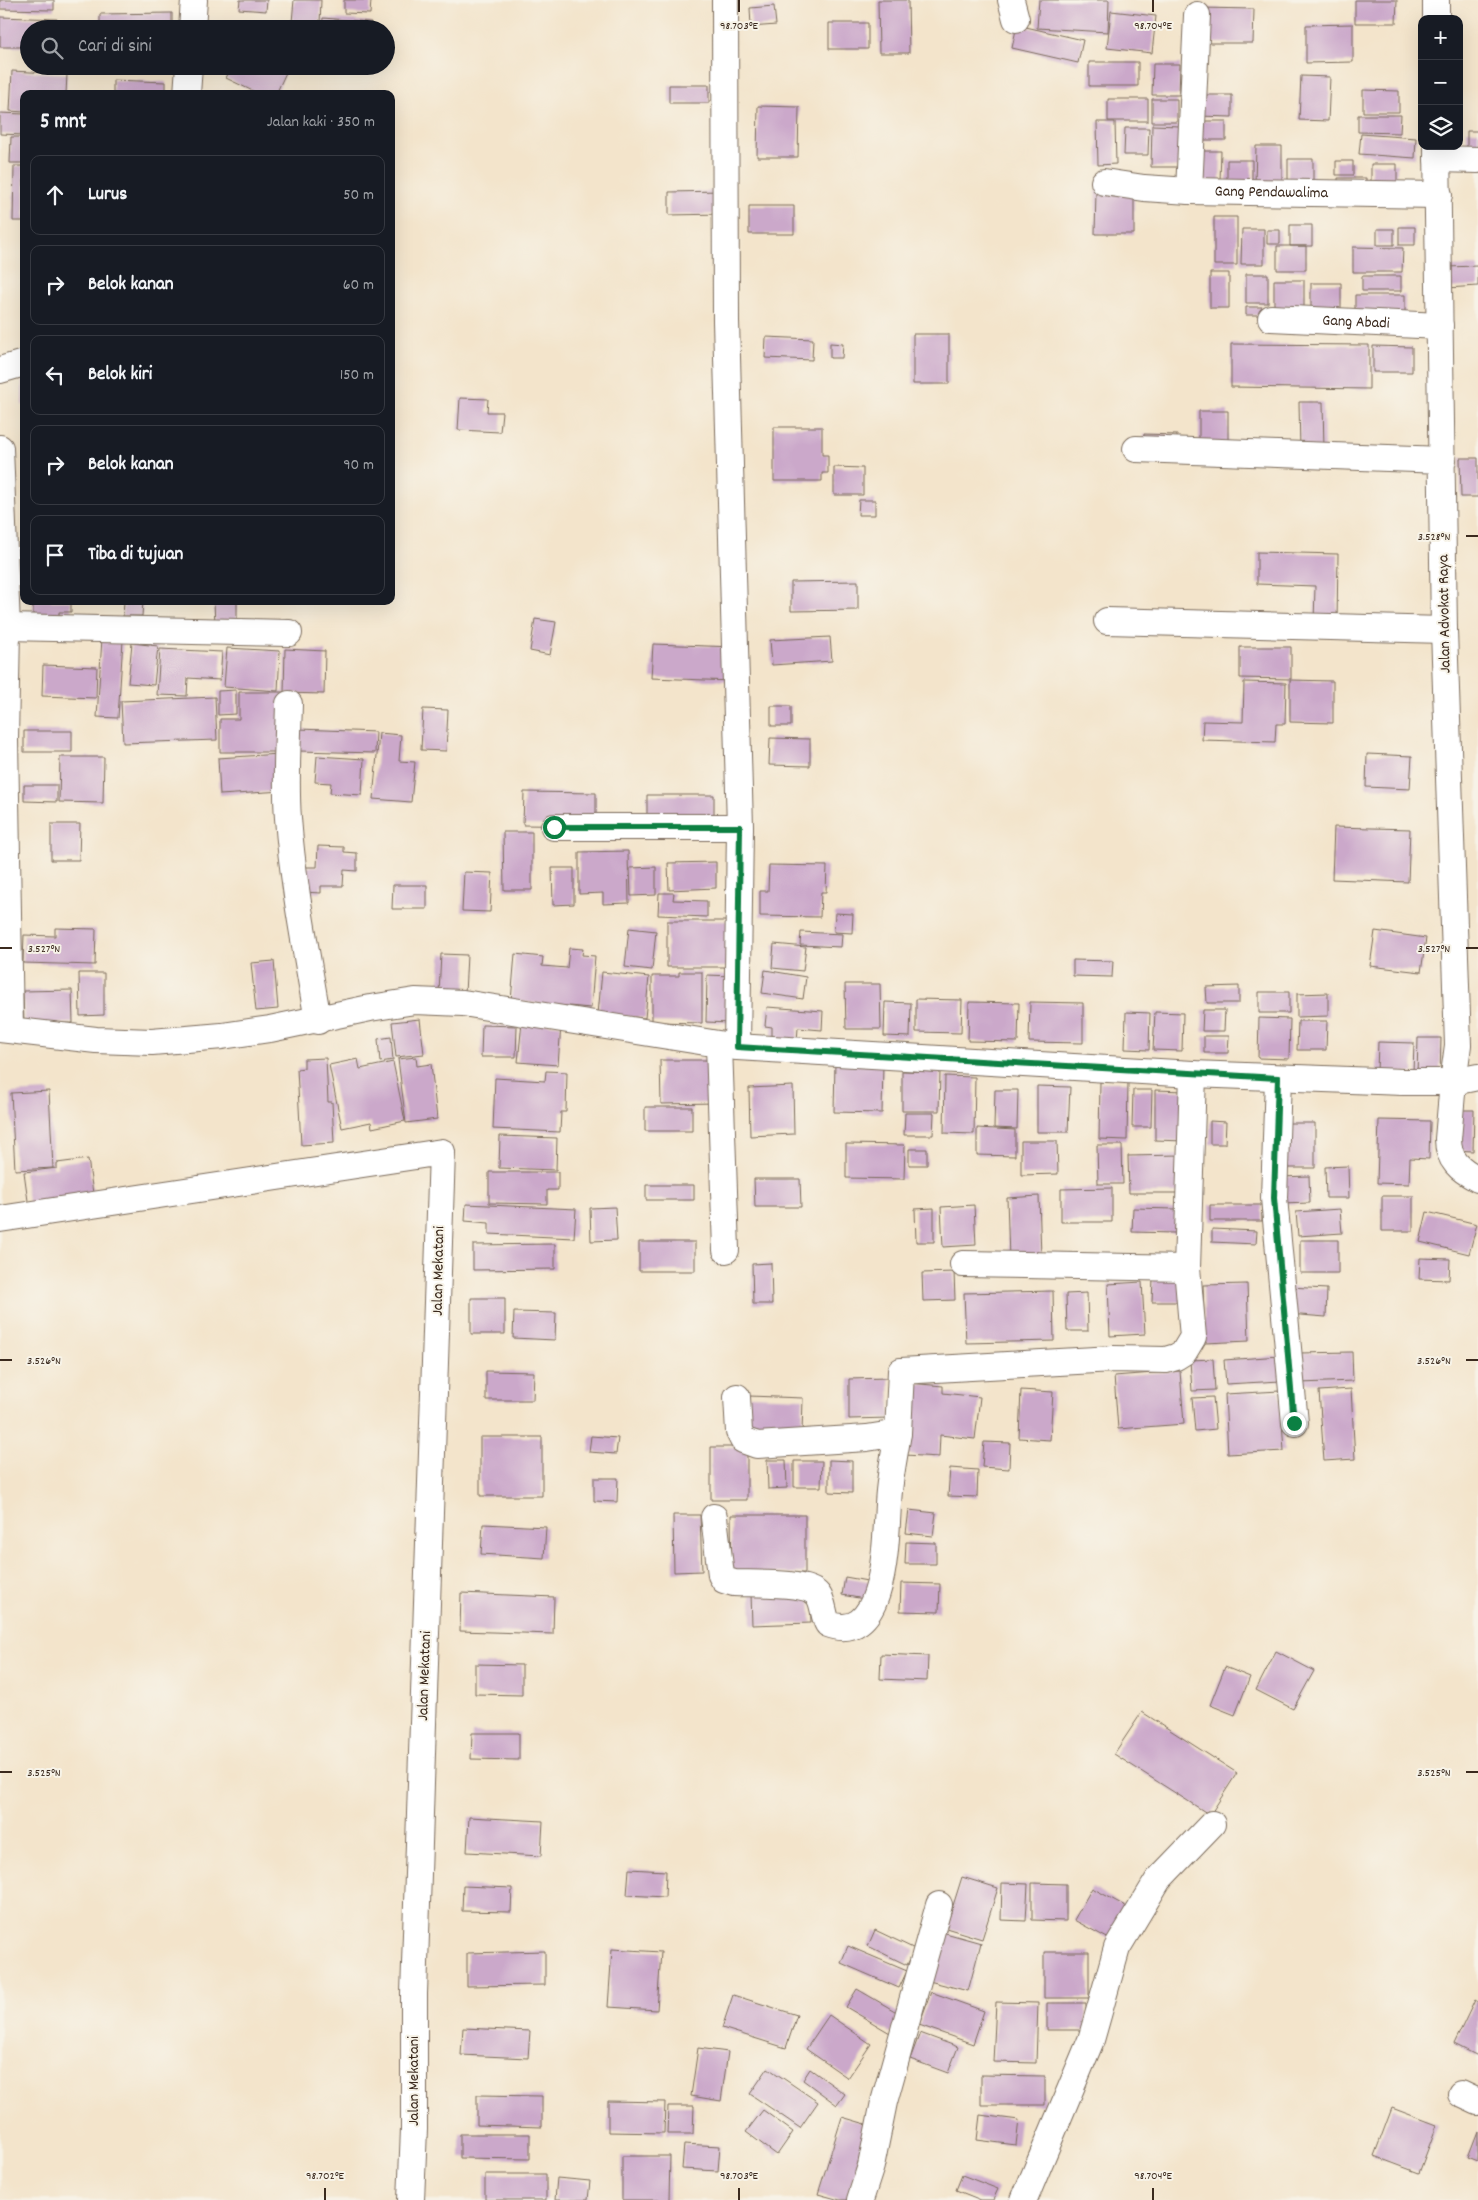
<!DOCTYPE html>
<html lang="id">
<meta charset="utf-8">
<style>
:root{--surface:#171b24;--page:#242831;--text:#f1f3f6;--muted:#9ea1a6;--line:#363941}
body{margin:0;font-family:Dekko,sans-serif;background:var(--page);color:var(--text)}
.controls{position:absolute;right:15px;top:15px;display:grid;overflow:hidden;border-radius:10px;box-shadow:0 5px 20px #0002}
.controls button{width:45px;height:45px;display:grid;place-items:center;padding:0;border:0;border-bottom:1px solid var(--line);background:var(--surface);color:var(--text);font:25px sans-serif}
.stop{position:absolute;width:15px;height:15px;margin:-11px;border:4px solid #0b8043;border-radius:50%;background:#fff}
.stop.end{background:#0b8043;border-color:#fff;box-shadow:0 1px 5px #0008}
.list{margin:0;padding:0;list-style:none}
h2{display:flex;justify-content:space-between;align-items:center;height:65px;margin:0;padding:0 20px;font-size:21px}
h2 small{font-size:16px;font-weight:400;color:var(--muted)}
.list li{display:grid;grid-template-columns:32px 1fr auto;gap:15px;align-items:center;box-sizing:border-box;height:80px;margin:0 10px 10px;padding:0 10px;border:1px solid var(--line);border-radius:10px}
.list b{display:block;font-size:19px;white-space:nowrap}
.list em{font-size:16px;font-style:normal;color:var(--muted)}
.icon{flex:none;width:28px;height:28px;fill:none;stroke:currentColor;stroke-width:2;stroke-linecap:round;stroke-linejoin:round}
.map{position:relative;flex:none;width:1478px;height:2200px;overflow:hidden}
.search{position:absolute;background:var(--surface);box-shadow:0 5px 20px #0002;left:20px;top:20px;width:375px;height:55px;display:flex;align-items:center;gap:12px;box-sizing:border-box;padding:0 18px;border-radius:28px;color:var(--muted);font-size:19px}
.panel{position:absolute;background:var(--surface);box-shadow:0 5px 20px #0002;left:20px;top:90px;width:375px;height:515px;border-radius:10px}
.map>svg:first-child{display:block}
.building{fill:#cba8ca}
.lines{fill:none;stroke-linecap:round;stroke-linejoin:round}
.minor-casing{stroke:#7b6b5b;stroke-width:28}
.minor{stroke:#fff;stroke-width:26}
.route{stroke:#0b8043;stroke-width:6}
.ticks{fill:none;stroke:#3b2a1e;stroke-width:2}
.labels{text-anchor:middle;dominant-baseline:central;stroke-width:4;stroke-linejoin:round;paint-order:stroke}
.street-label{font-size:16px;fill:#3b2a1e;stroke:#f7f3e8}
.ticks-label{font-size:12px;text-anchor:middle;fill:#3b2a1e;stroke:#f7f3e8;stroke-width:4;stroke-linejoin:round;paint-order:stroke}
</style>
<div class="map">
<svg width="1478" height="2200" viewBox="0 0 1478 2200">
<rect width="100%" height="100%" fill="#f7f3e8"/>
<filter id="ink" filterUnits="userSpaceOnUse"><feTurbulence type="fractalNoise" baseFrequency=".02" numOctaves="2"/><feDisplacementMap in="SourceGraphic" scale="10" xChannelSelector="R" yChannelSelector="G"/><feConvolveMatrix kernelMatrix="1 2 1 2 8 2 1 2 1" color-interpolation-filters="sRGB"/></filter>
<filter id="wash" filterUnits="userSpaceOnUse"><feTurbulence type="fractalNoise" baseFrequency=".0096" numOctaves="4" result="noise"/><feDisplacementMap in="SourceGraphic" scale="20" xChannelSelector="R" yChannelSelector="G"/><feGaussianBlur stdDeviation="1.12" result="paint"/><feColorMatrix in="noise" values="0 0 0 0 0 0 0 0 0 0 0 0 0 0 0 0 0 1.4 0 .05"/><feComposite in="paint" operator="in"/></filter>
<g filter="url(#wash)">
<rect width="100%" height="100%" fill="#f3e4cb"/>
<g id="blocks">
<path class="building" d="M0,0H54V10L0,9Z
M240,0H267L266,11L239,9Z
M294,0H321L320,24L292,22Z
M344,0H371L370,14L344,13Z
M878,0H908L909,53H879Z
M1039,0H1109L1108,32L1037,28Z
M1355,0H1397L1396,23H1355Z
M774,6L776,25L751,27L750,8Z
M1199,8L1254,9L1253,43H1199Z
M1111,11L1156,16L1152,53L1107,48Z
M172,13V29H100V14Z
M0,17L57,19V29H29V47H0Z
M323,18L371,22L370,29H322Z
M829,23H868V49H829Z
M1353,24V62L1306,63V25Z
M1017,25L1083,40L1078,63L1012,48Z
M1089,62H1138V86H1089Z
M1153,64H1180L1179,95H1152Z
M232,66H289L276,94H259L226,78Z
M12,71L67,74L66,94H24V112L10,111Z
M1301,76L1330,77L1328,121L1299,120Z
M113,80L166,82V94H113Z
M669,85H709V103H669Z
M1363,90L1399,91V112H1363Z
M1198,95H1232V117L1198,116Z
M1108,99H1148V121H1108Z
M1152,99H1177V122H1152Z
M758,106L799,107L798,157H757Z
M0,113L24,114V135L0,134Z
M1358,115H1401L1400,133L1358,132Z
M1198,121H1226V140H1197Z
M1097,122H1115L1116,164L1098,165Z
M1152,125L1180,126L1179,167H1151Z
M1125,128H1149L1148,155H1124Z
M1467,131H1478V157H1467Z
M1361,134L1416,138L1415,158L1359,154Z
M11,137H24V163H10Z
M1256,146H1282V184H1255Z
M1196,151H1221L1220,181H1196Z
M1288,159H1313V188H1288Z
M1227,160H1252V189H1227Z
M1336,161H1353V175H1336Z
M1371,164H1397V187H1371Z
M14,166H24V221H13Z
M1338,178H1366V192H1338Z
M722,191L723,214L669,215V192Z
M1096,191H1134V234H1095Z
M749,206H794V234H749Z
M1214,217H1237V265H1214Z
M1290,225H1312V246H1290Z
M1399,227H1415V245H1399Z
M1242,229H1264V264H1241Z
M1377,229H1394V245H1377Z
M1267,230H1280V244H1267Z
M1277,246H1306V270H1277Z
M1353,247L1403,248L1402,272H1353Z
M1478,266V286L1447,288L1446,267Z
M1210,273H1229V308H1210Z
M1246,274H1268V303H1246Z
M1362,276H1401V291H1362Z
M1274,280H1304V313H1274Z
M1311,283H1341V314H1311Z
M1355,295H1405V321H1355Z
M1246,307H1262V315H1246Z
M913,334H949V384H913Z
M766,337L813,339L812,360L765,358Z
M830,343L843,344L842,358H830Z
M1231,344L1369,345V389L1231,387Z
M1373,346L1412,347V372H1373Z
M22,368H24V405H22Z
M460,398L488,399L487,412H502L500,432L458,430Z
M1299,402H1323L1324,450H1300Z
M1199,411H1228V447H1199Z
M774,427H822V455H828V473H822V481H774Z
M1144,434L1177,435V449H1144Z
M1460,458H1478V497H1461Z
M834,467L863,468V495H834Z
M859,500H875V515H858Z
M1257,552L1338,554L1337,624H1314L1315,586L1257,584Z
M858,581V610L791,611V582Z
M33,601H71V612H59V620H33Z
M124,601H143L142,616H123Z
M214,601H237V624L215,625Z
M535,619L556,622L550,655L530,651Z
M830,637L832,661L772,665L770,640Z
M102,638L123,640L118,718L97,717Z
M132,643L158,646L154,685L128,683Z
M653,644L734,647L733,681L651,678Z
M1240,647H1291V679L1240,678Z
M227,648L280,651L278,691L224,687Z
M160,649L222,652L220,680L188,678L187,696L157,695Z
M285,649L325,651L324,694L284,693Z
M43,665L97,667L96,698L42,696Z
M1290,680L1333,681V723L1290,722Z
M1244,682L1286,683L1285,724H1276L1275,742L1202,740L1203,721L1243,722Z
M236,690V714L218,715V691Z
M239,692H284L280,752H220V719H239Z
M215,697L217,740L123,743L121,701Z
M771,706H791V726H771Z
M423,709L448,710L446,751L421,750Z
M299,729L376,732L375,753L299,751Z
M24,731H72V752H24Z
M379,733L401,735L399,761L415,762L411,802L373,799Z
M770,738L810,739V766L769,765Z
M279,754L282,791L220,795L218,758Z
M1367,754L1412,756L1410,789L1366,787Z
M317,756L364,759L362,795L330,793L331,783L315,782Z
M60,757H104L103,803L59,802Z
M24,785H57V802L24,801Z
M524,792L596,793V826L523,825Z
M647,795H714V825H647Z
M51,824H80L79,860H51Z
M1334,827L1410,829L1408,882L1332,879Z
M503,832H532V890H504Z
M318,846L344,847V852L357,853V871L344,870L343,886H321V893L303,892L304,867H317Z
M628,851L629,903L603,904V893L579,894V852Z
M716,862V888L669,890L668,863Z
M769,865L827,866L826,892H821L820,917L760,916V891H768Z
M656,867V895L631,896L630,868Z
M552,868H574V904L553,905Z
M464,872L492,873L490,912L462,911Z
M393,885H427V909H392Z
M659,893H674L673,900L707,901V917L658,915Z
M835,913L853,914L852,933L834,932Z
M667,921H727V967H667Z
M55,928L96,929L95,965L23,963L24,935L55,936Z
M629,928L656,931L652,970L625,967Z
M1375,931L1426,938L1421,972L1370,966Z
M801,932L842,934L841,947L800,945Z
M774,944L806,947L803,971L772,968Z
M569,948L583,949L582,955L595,956L591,1008L511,1001L515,954L543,957L542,966L567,968Z
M441,954L467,955L465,994L439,993Z
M1073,960L1113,961L1112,977L1073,976Z
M274,961L278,1009L256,1011L251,963Z
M765,970L806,977L803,999L762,993Z
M602,972L649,977L645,1018L598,1014Z
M679,972H702V1023L652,1022V976H679Z
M79,973H104V1015L80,1016Z
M707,975L731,976L730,1023L706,1022Z
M845,984H880L881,1029H846Z
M1239,986V1003H1207L1206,987Z
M72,990L73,1023L24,1024L23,991Z
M1259,992H1289V1013H1259Z
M1328,993V1016L1297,1017V994Z
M916,999L962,1000L961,1033L916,1032Z
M885,1002L911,1003L910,1037L884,1036Z
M969,1002L1019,1003L1018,1042L968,1041Z
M1030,1002L1083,1003V1043L1029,1042Z
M767,1007L823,1011L822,1030L798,1028L797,1041L772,1039V1027L765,1026Z
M1203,1010H1225L1224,1031H1202Z
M1126,1012L1150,1013L1149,1050L1125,1049Z
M1155,1012L1183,1013L1182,1051L1153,1050Z
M1259,1018L1290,1019L1289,1059L1258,1058Z
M420,1019L424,1054L396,1057L392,1022Z
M1298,1021H1327L1326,1050H1297Z
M522,1022L561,1025L558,1065L518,1062Z
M482,1025L517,1026L516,1057H481Z
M1204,1036H1229L1228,1053H1204Z
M391,1037L393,1060L380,1062L378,1039Z
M1418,1038H1441L1440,1076H1417Z
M1378,1042L1414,1043L1413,1073L1377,1072Z
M416,1057L417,1066L431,1064L437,1119L406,1123L398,1059Z
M326,1058L328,1102H332L334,1143L301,1145L297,1069L304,1068V1059Z
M358,1059L360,1069L393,1062L405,1121L372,1128L371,1122L342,1128L329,1065Z
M660,1060H714L715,1103L661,1104Z
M835,1062L883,1063L882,1113L834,1112Z
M546,1071L567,1072L566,1112H561L560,1132L493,1129L495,1078L545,1081Z
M902,1071L940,1072L939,1111H902Z
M945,1076L975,1077L974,1134L944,1133Z
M1100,1082H1128L1127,1140L1099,1139Z
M793,1086L794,1134L750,1136L749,1088Z
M1037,1086L1070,1087L1068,1132H1037Z
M995,1090H1018L1017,1129L994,1128Z
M1133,1090H1152L1151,1127H1132Z
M1155,1090L1185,1091L1184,1141L1155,1140Z
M49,1091L53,1168L15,1170L11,1093Z
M645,1107H692V1131H645Z
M1453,1110H1474L1473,1151L1452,1150Z
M905,1113H934L933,1135H904Z
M1379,1120L1430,1121L1429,1159L1410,1158L1409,1184L1377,1183Z
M1210,1121L1226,1122L1225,1144H1210Z
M1280,1123H1315V1168H1280Z
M977,1128L1015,1130V1156L977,1155Z
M500,1136L557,1138L556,1170L499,1168Z
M1021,1141H1057L1058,1174L1021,1175Z
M846,1144L905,1145L904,1179L846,1178Z
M1097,1145H1122L1123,1184H1098Z
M909,1149H927V1165H909Z
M1180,1155V1193H1129L1128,1156Z
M88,1159L93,1193L29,1208L24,1172L57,1168V1163Z
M1348,1166L1349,1198H1326L1325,1167Z
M489,1172H558V1190H547V1204L489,1203Z
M1309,1176L1310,1203L1280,1204V1177Z
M754,1179H800L801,1207H755Z
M646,1185H694V1200H646Z
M1112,1188V1222H1061V1189Z
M1039,1196L1041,1257L1009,1259L1007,1198Z
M1382,1196H1413V1231H1382Z
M466,1204L576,1209L574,1238L489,1234V1223L465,1221Z
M974,1205L976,1245L943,1247L941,1207Z
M1210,1205H1262V1221H1210Z
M615,1207L617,1240L591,1241L590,1208Z
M934,1208V1242H916L915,1209Z
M1133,1208L1176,1209L1175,1233L1132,1232Z
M1340,1209L1342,1233L1298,1236L1296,1212Z
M1427,1212L1477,1224L1469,1254L1420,1242Z
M1212,1229L1257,1231L1256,1244L1212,1242Z
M1300,1240H1338V1273H1300Z
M639,1242H695V1271H639Z
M555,1244V1269L473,1270V1245Z
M1420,1258L1450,1259L1449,1280L1419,1279Z
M771,1263L772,1304H753L752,1264Z
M954,1272L955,1300L923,1301L922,1273Z
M1153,1278H1182V1302H1152Z
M1142,1282L1145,1334L1110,1336L1108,1284Z
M1247,1284L1249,1341L1205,1343L1203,1285Z
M1289,1287L1327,1289L1326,1317L1288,1314Z
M1053,1291L1054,1341L966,1343L964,1293Z
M1087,1293L1088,1331H1067L1066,1294Z
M471,1298H505V1334H471Z
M514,1312L556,1313L555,1340L513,1338Z
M1352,1352L1353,1381L1300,1383L1299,1353Z
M1280,1356L1281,1381L1226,1384L1224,1360Z
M1213,1359L1215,1390L1192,1391L1190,1360Z
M486,1371L534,1372L533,1400H486Z
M1180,1371L1184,1424L1118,1429L1114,1376Z
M889,1378L890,1418L849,1419V1379Z
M909,1383L943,1386V1393L980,1397L975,1439L940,1435L939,1457L905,1455Z
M1351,1389L1355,1459L1324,1461L1319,1391Z
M1021,1390L1053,1392L1050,1440L1019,1438Z
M1280,1391L1284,1451L1228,1454L1225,1394Z
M749,1396L803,1398L802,1434L748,1432Z
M1213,1397L1216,1429L1195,1431L1192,1398Z
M591,1436L618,1438L616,1454L589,1452Z
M480,1437H542V1496H480Z
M984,1442L1010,1443L1009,1469L982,1467Z
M711,1447H747V1500H711Z
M767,1460H786L787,1488L768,1489Z
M829,1460L852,1461V1493L829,1492Z
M794,1461H822L821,1487H794Z
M950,1468L978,1470L977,1497L948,1496Z
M594,1478H618L617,1502L594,1501Z
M909,1510L936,1513L933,1536L906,1533Z
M673,1515H700L702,1571L674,1572Z
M731,1515H805V1573L732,1574Z
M483,1524L546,1527L544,1558L481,1554Z
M906,1542L936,1543V1564H905Z
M845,1577L873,1582L870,1600L842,1595Z
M901,1583L940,1584L939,1612L900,1611Z
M810,1592L811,1623L752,1625L751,1594Z
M461,1593L554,1597L553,1634L460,1631Z
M1276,1651L1314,1671L1293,1709L1256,1690Z
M881,1654L928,1656L927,1681L880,1679Z
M475,1664L522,1665V1695L475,1694Z
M1225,1667L1250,1677L1235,1715L1210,1705Z
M1142,1712L1237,1773L1210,1815L1114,1754Z
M472,1733H519V1760L471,1759Z
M469,1817L543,1821L541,1856L467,1852Z
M629,1869L666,1871L665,1897L627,1895Z
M962,1877L998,1888L982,1939L946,1928Z
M1002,1883L1028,1884L1026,1921L1001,1920Z
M1032,1883L1066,1884V1921L1032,1920Z
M463,1886L512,1888L511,1912L462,1911Z
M1092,1888L1129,1908L1111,1940L1074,1920Z
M875,1930L915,1949L907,1965L868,1946Z
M942,1932L981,1943L968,1991L929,1981Z
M848,1946L907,1971L899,1988L841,1963Z
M612,1949L661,1952L657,2010L608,2007Z
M545,1951V1985L467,1986V1953Z
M1044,1952H1089V1998H1044Z
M857,1989L900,2014L890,2033L846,2007Z
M931,1992L984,2011L973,2044L919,2025Z
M733,1995L797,2015L786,2048L722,2028Z
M1475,2000L1478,2002V2056L1454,2044Z
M996,2002L1038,2003L1036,2063L993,2062Z
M1047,2003H1086V2030H1047Z
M829,2015L871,2044L848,2078L806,2049Z
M463,2028L530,2031L528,2058L461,2055Z
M920,2033L958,2047L948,2073L910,2059Z
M698,2048L728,2052L721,2101L691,2096Z
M768,2068L818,2102L800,2128L750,2094Z
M810,2069L845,2094L837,2105L803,2080Z
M981,2075L1045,2076V2105H981Z
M477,2095L542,2096V2127L477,2125Z
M608,2101L665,2102L664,2133L608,2132Z
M668,2106H694L693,2134H667Z
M1392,2108L1437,2125L1419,2173L1374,2156Z
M763,2110L793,2132L777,2155L746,2132Z
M980,2115L1019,2120L1016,2145L977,2140Z
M842,2117L869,2125L847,2200H840L818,2194Z
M1478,2131V2161L1468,2157Z
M460,2134H530V2159L460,2158Z
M684,2144L720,2146L718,2171L682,2169Z
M622,2156H670L669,2200H622Z
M485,2174H546V2200H485Z
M962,2175L998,2189L993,2200H981L956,2190Z
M557,2178L590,2181L588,2200H555Z"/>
</g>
</g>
<g filter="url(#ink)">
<use href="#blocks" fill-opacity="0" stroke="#7b6b5b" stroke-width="1"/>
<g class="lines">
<defs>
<g id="minor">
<path d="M725,0L726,321L740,827L737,1047"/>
<path d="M1011,0L1016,19"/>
<path d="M1436,0V19"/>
<path d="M192,29L194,0"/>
<path d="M187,94L189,66"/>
<path d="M1437,159L1478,160"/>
<path id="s1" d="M1104,182L1144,188L1189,191L1439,195"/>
<path d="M1189,191L1197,15"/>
<path id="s2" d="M1271,318L1440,326"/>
<path d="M0,370L24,363"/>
<path d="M0,448L7,627L5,740L10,1029"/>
<path d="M1136,449L1443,460"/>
<path d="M1107,621L1444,630"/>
<path d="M7,627L289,633"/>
<path d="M289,704C288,742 285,780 288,818C293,886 307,954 318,1021"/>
<path d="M554,827H740"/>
<path d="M0,1029L96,1040L152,1042L222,1036L270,1029L370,1008L415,1001L463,1003L737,1047L1193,1074L1403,1082H1453L1458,1045L1444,630L1437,146"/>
<path d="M719,1045L726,1250"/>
<path d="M1478,1077L1453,1082L1448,1139C1448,1160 1460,1170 1478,1179"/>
<path d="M1278,1078L1274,1198L1295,1423"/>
<path d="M0,1219L442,1152L414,1994V2129L411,2200"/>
<path d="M963,1264L1187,1268"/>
<path d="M737,1397L739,1432L743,1440L757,1445L867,1438L898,1433L901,1371L1113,1359L1166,1360L1176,1357L1184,1352L1193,1337L1187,1268L1193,1074"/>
<path d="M714,1517L721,1575L724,1580L734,1583C752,1584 807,1581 818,1595C824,1603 823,1615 828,1624C891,1648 885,1524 889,1491C891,1471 895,1452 898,1433"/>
<path d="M1461,2094L1478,2102"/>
<path d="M860,2200L871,2166L884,2102L939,1905"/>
<path d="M1024,2200L1091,2040L1117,1948L1158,1880L1212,1824"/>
</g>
</defs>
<use href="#minor" class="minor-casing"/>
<use href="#minor" class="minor"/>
</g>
</g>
<g class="lines" filter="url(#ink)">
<path class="route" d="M554,827H740L737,1047L1278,1078L1274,1198L1294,1423"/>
</g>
<path class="ticks" d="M739,0V12M1153,0V12M1466,536H1478M0,948H12M1466,948H1478M0,1360H12M1466,1360H1478M0,1772H12M1466,1772H1478M325,2188V2200M739,2188V2200M1153,2188V2200"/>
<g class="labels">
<g class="street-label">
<text stroke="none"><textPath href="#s1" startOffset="168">Gang Pendawalima</textPath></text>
<text stroke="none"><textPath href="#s2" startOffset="85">Gang Abadi</textPath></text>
<text transform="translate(1445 614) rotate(-91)">Jalan Advokat Raya</text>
<text transform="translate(439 1271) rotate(-89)">Jalan Mekatani</text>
<text transform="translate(425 1676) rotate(-88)">Jalan Mekatani</text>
<text transform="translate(414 2081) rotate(-90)">Jalan Mekatani</text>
</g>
</g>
<g class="ticks-label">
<text x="739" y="29">98.703°E</text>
<text x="1153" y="29">98.704°E</text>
<text x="1434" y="540">3.528°N</text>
<text x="44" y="952">3.527°N</text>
<text x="1434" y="952">3.527°N</text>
<text x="44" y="1364">3.526°N</text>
<text x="1434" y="1364">3.526°N</text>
<text x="44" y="1776">3.525°N</text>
<text x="1434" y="1776">3.525°N</text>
<text x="325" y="2179">98.702°E</text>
<text x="739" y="2179">98.703°E</text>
<text x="1153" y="2179">98.704°E</text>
</g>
</svg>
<div class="controls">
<button>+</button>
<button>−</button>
<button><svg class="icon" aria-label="layers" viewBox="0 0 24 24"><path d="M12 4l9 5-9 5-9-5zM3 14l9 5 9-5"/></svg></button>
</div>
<div class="stop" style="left:554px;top:827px"></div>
<div class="stop end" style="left:1294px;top:1423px"></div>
<div class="search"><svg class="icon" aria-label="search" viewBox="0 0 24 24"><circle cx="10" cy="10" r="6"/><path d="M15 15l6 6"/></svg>Cari di sini</div>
<section class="panel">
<h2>5 mnt<small>Jalan kaki · 350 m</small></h2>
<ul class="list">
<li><svg class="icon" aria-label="ahead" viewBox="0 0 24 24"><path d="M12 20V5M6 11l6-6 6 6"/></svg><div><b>Lurus</b></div><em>50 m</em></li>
<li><svg class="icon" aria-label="right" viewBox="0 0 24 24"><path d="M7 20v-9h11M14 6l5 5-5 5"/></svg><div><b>Belok kanan</b></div><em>60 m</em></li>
<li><svg class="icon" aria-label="left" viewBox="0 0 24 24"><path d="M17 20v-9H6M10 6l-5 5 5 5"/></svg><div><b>Belok kiri</b></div><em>150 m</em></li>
<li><svg class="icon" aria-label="right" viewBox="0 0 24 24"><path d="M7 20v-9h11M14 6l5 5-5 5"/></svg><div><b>Belok kanan</b></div><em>90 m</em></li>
<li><svg class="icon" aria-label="arrive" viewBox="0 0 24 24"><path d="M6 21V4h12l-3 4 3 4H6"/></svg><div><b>Tiba di tujuan</b></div></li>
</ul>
</section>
</div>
